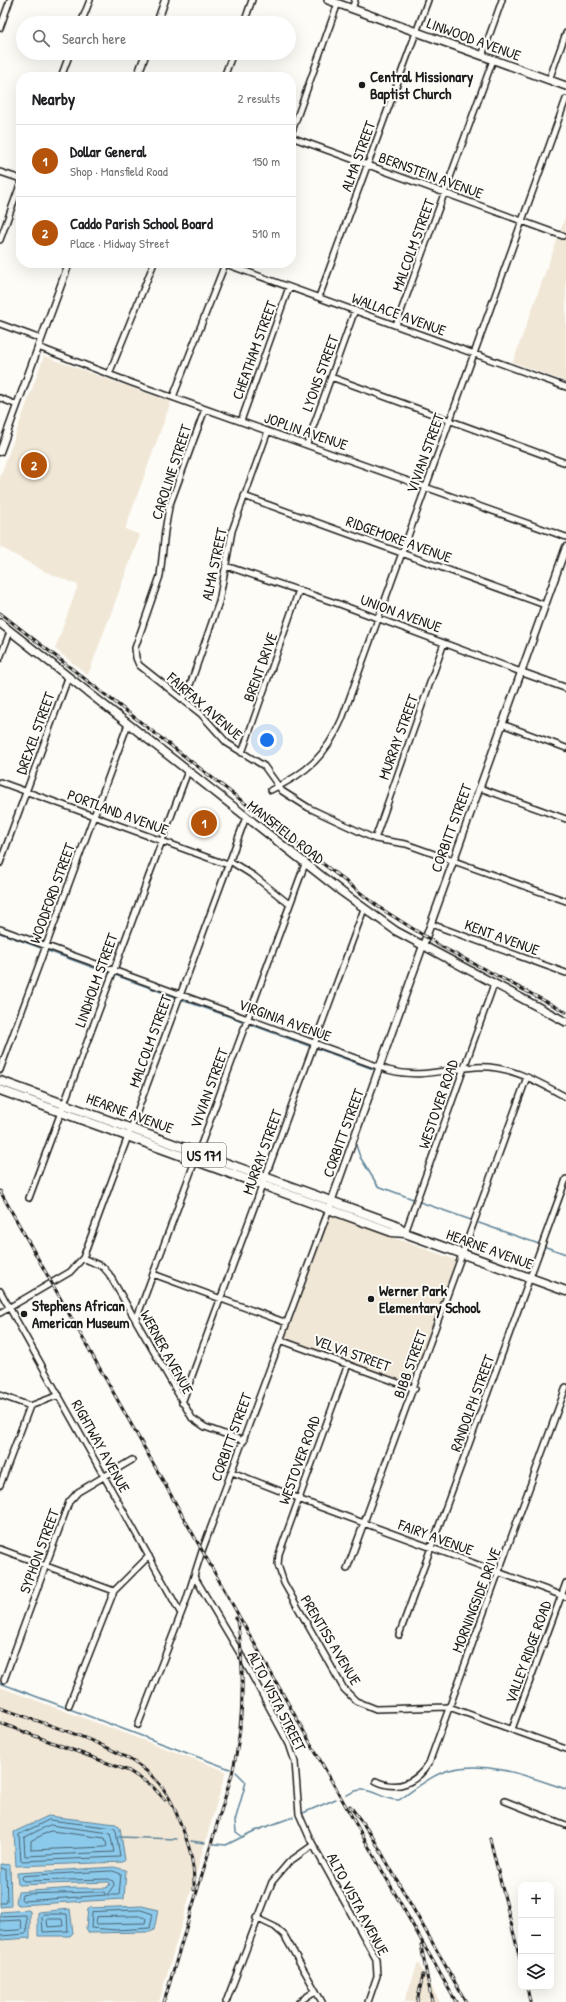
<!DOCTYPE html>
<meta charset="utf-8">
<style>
:root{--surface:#fff;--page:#f6f6f6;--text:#202124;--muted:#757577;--line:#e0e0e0;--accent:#b45309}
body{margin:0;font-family:"Patrick Hand",sans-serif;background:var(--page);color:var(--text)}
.controls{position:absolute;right:12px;bottom:12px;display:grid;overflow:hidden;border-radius:8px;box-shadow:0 4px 16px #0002}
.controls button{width:36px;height:36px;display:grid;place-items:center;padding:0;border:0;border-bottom:1px solid var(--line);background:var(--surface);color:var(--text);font:20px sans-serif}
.you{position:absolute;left:267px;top:740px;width:14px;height:14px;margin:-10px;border:3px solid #fff;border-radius:50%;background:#1a73e8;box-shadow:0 0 0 6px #1a73e833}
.badge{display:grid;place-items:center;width:26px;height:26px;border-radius:50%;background:var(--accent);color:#fff;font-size:13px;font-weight:700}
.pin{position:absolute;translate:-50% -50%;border:2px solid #fff;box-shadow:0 1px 4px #0006}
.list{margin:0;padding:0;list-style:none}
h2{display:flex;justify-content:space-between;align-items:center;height:52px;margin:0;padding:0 16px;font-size:17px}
h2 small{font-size:13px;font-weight:400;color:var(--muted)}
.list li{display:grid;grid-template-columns:26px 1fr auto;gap:12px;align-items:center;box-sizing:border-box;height:72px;padding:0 16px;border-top:1px solid var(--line)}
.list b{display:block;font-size:15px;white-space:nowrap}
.list p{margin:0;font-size:13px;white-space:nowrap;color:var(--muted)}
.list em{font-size:13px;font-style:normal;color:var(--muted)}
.icon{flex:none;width:22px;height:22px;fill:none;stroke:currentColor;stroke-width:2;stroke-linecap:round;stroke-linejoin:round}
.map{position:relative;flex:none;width:566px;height:2002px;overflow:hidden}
.search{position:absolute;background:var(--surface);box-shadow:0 4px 16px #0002;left:16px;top:16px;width:280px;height:44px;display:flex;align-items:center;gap:10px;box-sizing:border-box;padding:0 14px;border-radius:22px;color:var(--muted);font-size:15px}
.panel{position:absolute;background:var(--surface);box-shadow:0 4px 16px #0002;left:16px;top:72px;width:280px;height:196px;border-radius:16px}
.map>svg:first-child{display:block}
.built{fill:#f1e7d6}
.water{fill:#8ccaec;stroke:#5f8499}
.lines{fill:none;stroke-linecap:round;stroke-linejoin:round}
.shore{stroke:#49626f;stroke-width:1}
.stream{stroke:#5f8499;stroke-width:1.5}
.minor-casing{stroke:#1c1c1c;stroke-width:8}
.tertiary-casing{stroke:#1c1c1c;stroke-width:9}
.secondary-casing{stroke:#1c1c1c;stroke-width:10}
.primary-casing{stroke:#1c1c1c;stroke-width:11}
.minor{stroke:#fdfcf7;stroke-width:5}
.tertiary{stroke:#fdfcf7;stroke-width:6}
.secondary{stroke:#fdfcf7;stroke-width:7}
.primary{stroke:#fdfcf7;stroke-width:8}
.rail-casing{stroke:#1c1c1c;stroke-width:3}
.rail{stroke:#fdfcf7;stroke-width:1.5;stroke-dasharray:4.5;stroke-linecap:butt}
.poi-dot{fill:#1c1c1c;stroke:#fdfcf7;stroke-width:1.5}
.labels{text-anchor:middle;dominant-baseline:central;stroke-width:4;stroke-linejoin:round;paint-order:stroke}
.shield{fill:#fdfcf7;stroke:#605f5e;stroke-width:1}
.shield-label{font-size:14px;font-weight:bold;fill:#1c1c1c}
.street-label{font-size:15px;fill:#1c1c1c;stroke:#fdfcf7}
.poi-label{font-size:15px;font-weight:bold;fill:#1c1c1c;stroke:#fdfcf7;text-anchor:start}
</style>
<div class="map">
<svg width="566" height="2002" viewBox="0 0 566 2002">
<rect width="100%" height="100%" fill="#fdfcf7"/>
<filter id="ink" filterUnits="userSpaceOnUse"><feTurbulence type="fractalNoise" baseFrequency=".025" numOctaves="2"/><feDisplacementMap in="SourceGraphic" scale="8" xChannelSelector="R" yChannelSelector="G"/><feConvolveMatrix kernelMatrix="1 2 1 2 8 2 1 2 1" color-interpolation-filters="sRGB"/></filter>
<g filter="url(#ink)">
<path class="built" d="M566,215V382L513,362Z
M44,356L171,402L125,529L140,535L88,675L55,649L78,585L44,571L0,547V477Z
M330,1215L456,1260L412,1385L284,1339Z
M0,1687L226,1771L159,2002H0Z
M418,1963L440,2002H404Z"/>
<path class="water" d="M48,1816L116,1824L120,1828L125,1860L123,1862L16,1866L14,1832Z
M0,1864L10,1865L11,1906L0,1907Z
M114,1867L126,1870L124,1899L18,1905L16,1902L18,1892L74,1888H106L110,1884L109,1882L18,1885L17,1873Z
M142,1906L158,1910L154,1930L150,1932L89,1933L86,1928L88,1908Z
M70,1909L73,1933L70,1936H38V1912Z
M28,1910L30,1911V1938L0,1940V1912Z"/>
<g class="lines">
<path class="shore" d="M49,1820L114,1828L116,1831L120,1857L21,1861L19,1835Z
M50,1825L110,1833L114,1852L25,1856L24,1838Z
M51,1831L105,1838L107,1846L105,1847L31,1850V1841Z
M0,1868L6,1870L7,1901L6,1903H0
M113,1871L121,1874L119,1895H107L114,1885L113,1881L109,1879L24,1881L21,1879L23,1876Z
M95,1892H104L106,1895L23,1901L21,1899L22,1895L27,1894Z
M141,1910L153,1914L150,1928L116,1930L91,1928L92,1912Z
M44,1914H67L68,1931L43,1932L42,1916Z
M0,1916L26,1915L27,1932L25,1934L0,1936
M140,1916L146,1918L145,1923L97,1924L96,1923L97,1917Z
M49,1919H62L63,1926L48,1927L47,1921Z
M0,1921L20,1920L22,1928L20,1930L0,1931"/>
<path class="stream" d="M0,933L41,948
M48,951L108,973
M115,975L175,997
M182,1000L242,1021
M249,1024L309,1046
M316,1048L373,1069
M356,1145L360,1157L378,1186L413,1199
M420,1202L471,1220
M479,1223L539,1244
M546,1247L566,1254
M0,1683L230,1769
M236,1772L246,1782L235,1821L236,1832L243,1837
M346,1795C351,1793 356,1790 361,1790C374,1789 385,1801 399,1800C414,1790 431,1775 449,1770C489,1760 529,1777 566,1789
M303,1813L336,1799
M119,1837L177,1839
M191,1841L205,1843
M214,1844L226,1845L252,1832L293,1817"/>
<defs>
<path id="minor" d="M352,9L355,0
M81,23L90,0
M244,23L252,0
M0,28L10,0
M482,56L502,0
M61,77L70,53
M224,77L233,53
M549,80L566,33
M291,134L338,3
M291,137L563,236
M0,172L21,179
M0,240L21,182
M223,263L566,387
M319,297L428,0
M0,324L41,339
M396,325L493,60
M38,347L132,383L566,537
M109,374L154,263
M331,377L566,463
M173,397L225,264
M0,398L17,405
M205,409L169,507L165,531L160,576L135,648L136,658L139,665L201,714L227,743L264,766L282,791L309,808L375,839L406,844L566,901
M241,421L289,287
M307,444L355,310
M244,496L545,605
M226,566L342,605L521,672
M0,658L10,632
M183,700L190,685L219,602L232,531L268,431
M502,724L566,748
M242,753L299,590
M0,782L228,865
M480,788L566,819
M271,790C307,773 326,756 342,719L566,99
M375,839L444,643
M230,861L254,876L289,904
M0,863L68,678
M431,924L566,973
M0,929L388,1070C421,1079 444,1069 476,1067C510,1065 538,1082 566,1097
M0,1070L128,724
M29,1198L188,771
M405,1233L494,984
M83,1258L103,1267L109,1274L192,1418L205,1427L244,1441
M153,1274L287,1323
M0,1291L180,1612
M0,1313L70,1272L83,1258L246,817
M136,1320L305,864
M280,1340L415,1389
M348,1364L279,1554L278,1565L284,1583L344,1689L356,1701L376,1709L449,1707L566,1749
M0,1395L30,1406
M182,1403L364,909
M30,1406L59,1395
M232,1472L298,1498
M0,1485L30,1406
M298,1499L566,1597
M0,1549L114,1591
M347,1569L527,1077
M194,1576L242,1657L289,1744L295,1762L299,1814L310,1839L376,1959L377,1976L368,2002
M399,1635L566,1179
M4,1680L69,1502L78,1492L132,1460
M69,1705L114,1591L149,1556
M138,1725L186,1601L202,1551L329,1209
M512,1729L566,1583
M376,1781C398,1792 417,1782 429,1763L566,1387
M505,1801L566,1825
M256,1918L275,1927L284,1935L322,2002
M226,2002L272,1882L289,1862L313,1845
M299,2002L315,1991"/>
<path id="tertiary" d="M157,23L165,0
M137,77L146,53
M0,452L69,263
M521,672L566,688
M330,1205L566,547"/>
<path id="secondary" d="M328,0L566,86
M0,623L342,892L396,931L566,1022"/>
<path id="primary" d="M0,1081L394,1224L405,1233
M0,1090L392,1232L405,1233L566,1291"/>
</defs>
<use href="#minor" class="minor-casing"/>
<use href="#tertiary" class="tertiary-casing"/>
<use href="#secondary" class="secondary-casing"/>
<use href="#primary" class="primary-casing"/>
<use href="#minor" class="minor"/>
<use href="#tertiary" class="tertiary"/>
<use href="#secondary" class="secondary"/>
<use href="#primary" class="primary"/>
<defs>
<path id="rail" d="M0,613L380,908L442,947L566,1012
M0,1191L456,2002
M0,1708C44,1724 125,1746 156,1780C168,1792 175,1809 181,1825C190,1847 195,1866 194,1890
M0,1723L129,1771L152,1786L165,1800
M350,1806L372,1836L466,2002
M490,1839L521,1963
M421,1945L432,2002
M527,1987L530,2002
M164,2002L232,1774C241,1739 243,1706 242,1670C241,1653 241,1635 236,1618
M417,2002L423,1975"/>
</defs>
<use href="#rail" class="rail-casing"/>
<use href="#rail" class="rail"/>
</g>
</g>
<g class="poi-dot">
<circle cx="362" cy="85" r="4"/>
<circle cx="371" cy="1299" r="4"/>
<circle cx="24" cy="1314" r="4"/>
</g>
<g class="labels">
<rect class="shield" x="182" y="1143" width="44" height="24" rx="3"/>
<g class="shield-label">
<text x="204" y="1155">US 171</text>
</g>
<g class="street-label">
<text transform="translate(474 39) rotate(20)">LINWOOD AVENUE</text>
<text transform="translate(358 156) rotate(-70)">ALMA STREET</text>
<text transform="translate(431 175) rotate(20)">BERNSTEIN AVENUE</text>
<text transform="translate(413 245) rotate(-70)">MALCOLM STREET</text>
<text transform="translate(399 314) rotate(20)">WALLACE AVENUE</text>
<text transform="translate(254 350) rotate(-70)">CHEATHAM STREET</text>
<text transform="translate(320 373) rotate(-70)">LYONS STREET</text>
<text transform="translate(306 431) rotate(19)">JOPLIN AVENUE</text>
<text transform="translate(425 453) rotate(-70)">VIVIAN STREET</text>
<text transform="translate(171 472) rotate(-72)">CAROLINE STREET</text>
<text transform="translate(399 539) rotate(20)">RIDGEMORE AVENUE</text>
<text transform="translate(214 564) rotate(-78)">ALMA STREET</text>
<text transform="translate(401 613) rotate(20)">UNION AVENUE</text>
<text transform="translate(260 667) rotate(-70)">BRENT DRIVE</text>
<text transform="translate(205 706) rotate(41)">FAIRFAX AVENUE</text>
<text transform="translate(35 733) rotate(-70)">DREXEL STREET</text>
<text transform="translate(398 737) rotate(-70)">MURRAY STREET</text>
<text transform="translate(118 812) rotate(20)">PORTLAND AVENUE</text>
<text transform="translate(451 828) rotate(-70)">CORBITT STREET</text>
<text transform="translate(286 832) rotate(38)">MANSFIELD ROAD</text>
<text transform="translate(52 893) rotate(-70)">WOODFORD STREET</text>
<text transform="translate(502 937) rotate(20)">KENT AVENUE</text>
<text transform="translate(96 980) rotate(-70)">LINDHOLM STREET</text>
<text transform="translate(285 1020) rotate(20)">VIRGINIA AVENUE</text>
<text transform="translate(150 1041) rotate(-70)">MALCOLM STREET</text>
<text transform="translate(209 1088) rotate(-70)">VIVIAN STREET</text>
<text transform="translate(438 1104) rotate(-71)">WESTOVER ROAD</text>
<text transform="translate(130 1113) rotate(20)">HEARNE AVENUE</text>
<text transform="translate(343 1133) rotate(-70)">CORBITT STREET</text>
<text transform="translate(262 1152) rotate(-70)">MURRAY STREET</text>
<text transform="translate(490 1249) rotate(20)">HEARNE AVENUE</text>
<text transform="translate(167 1352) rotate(61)">WERNER AVENUE</text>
<text transform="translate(352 1353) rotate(20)">VELVA STREET</text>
<text transform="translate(410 1364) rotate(-70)">BIBB STREET</text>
<text transform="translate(472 1403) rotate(-70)">RANDOLPH STREET</text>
<text transform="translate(231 1437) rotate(-70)">CORBITT STREET</text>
<text transform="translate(101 1446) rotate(61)">RIGHTWAY AVENUE</text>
<text transform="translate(299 1460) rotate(-70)">WESTOVER ROAD</text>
<text transform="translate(436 1537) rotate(20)">FAIRY AVENUE</text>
<text transform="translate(39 1551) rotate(-70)">SYPHON STREET</text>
<text transform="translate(476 1600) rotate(-69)">MORNINGSIDE DRIVE</text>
<text transform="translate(331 1640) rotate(59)">PRENTISS AVENUE</text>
<text transform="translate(528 1652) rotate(-70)">VALLEY RIDGE ROAD</text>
<text transform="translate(277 1701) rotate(63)">ALTO VISTA STREET</text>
<text transform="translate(358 1904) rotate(62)">ALTO VISTA AVENUE</text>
</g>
<g class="poi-label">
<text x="370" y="76">Central Missionary<tspan x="370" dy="17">Baptist Church</tspan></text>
<text x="379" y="1290">Werner Park<tspan x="379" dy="17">Elementary School</tspan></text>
<text x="32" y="1305">Stephens African<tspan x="32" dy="17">American Museum</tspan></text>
</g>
</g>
</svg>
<div class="controls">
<button>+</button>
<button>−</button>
<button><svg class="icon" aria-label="layers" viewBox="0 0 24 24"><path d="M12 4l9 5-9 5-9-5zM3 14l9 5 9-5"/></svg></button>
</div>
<div class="you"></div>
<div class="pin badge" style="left:204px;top:823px">1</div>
<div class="pin badge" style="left:34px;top:465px">2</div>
<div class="search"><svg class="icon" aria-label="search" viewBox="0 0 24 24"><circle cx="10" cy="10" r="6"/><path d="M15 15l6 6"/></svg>Search here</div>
<section class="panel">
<h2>Nearby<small>2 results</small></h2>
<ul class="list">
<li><span class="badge">1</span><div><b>Dollar General</b><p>Shop · Mansfield Road</p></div><em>150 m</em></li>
<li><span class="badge">2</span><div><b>Caddo Parish School Board</b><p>Place · Midway Street</p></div><em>510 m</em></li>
</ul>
</section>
</div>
